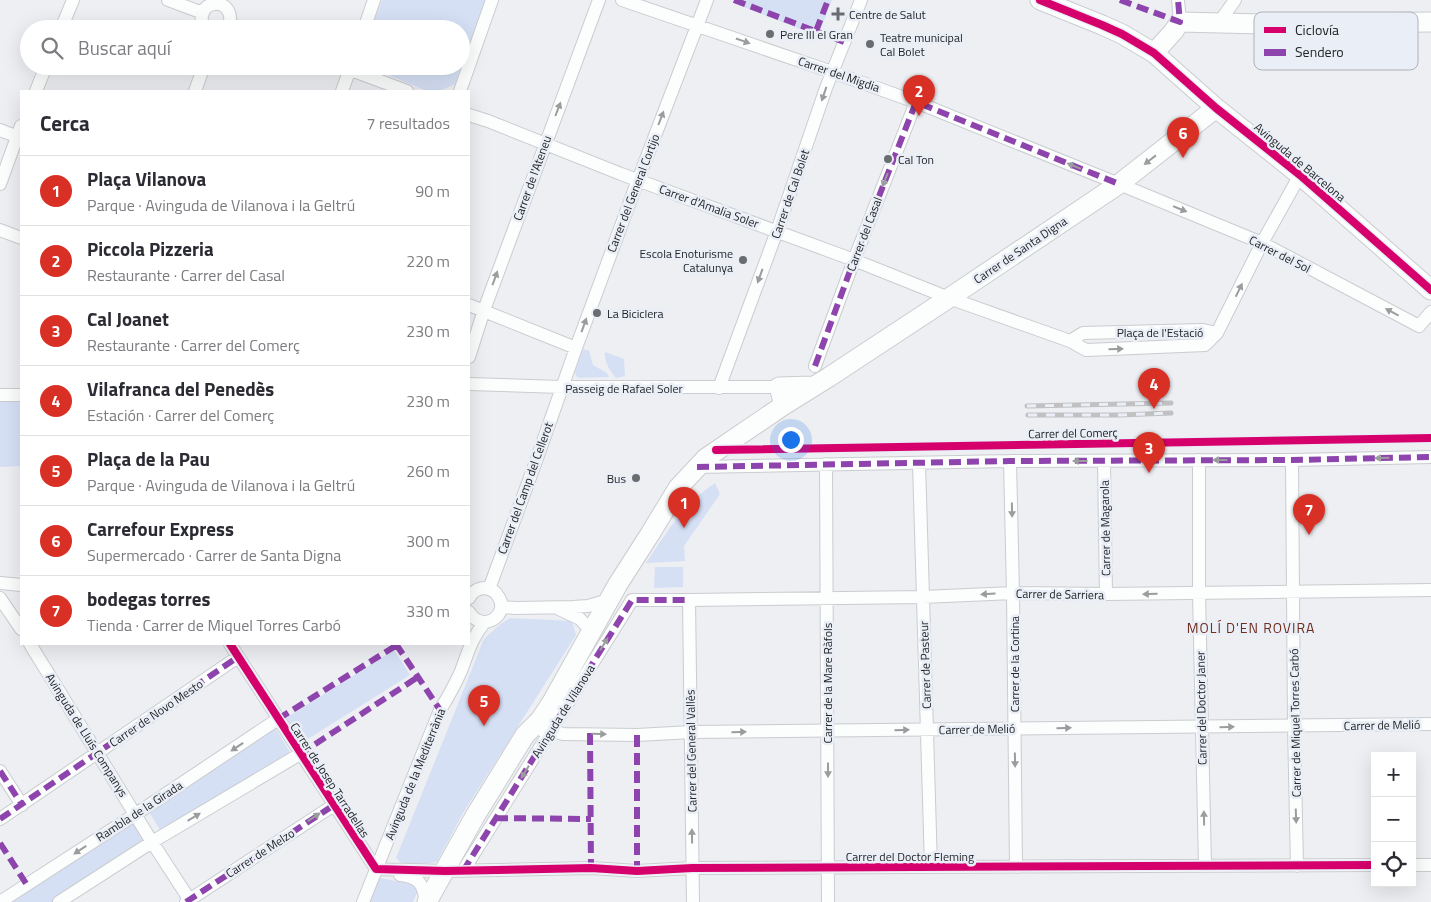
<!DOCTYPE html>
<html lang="es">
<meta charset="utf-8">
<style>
:root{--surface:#fff;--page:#f2f2f3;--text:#2b2b33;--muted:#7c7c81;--line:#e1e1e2;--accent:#d93025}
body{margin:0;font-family:"Titillium Web",sans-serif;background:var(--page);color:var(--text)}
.controls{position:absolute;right:15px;bottom:15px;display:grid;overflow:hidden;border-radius:0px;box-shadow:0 5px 20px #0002}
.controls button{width:45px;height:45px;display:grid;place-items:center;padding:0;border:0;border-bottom:1px solid var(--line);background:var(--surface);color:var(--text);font:25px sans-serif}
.you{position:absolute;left:790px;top:439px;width:18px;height:18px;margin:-12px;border:4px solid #fff;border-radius:50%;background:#1a73e8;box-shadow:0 0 0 8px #1a73e833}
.badge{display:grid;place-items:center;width:32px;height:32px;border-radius:50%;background:var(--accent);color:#fff;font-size:16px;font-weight:700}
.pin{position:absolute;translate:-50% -41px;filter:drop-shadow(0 1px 2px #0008)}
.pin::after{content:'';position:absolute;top:26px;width:18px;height:15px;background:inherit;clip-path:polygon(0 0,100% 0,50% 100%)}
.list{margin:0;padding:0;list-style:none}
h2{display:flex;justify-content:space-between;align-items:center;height:65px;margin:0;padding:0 20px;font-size:21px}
h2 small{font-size:16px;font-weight:400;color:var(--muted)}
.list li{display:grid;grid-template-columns:32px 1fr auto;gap:15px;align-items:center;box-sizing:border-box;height:70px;padding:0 20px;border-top:1px solid var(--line)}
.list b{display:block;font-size:19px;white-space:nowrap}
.list p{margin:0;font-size:16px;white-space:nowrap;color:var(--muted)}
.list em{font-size:16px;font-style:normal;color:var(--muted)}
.icon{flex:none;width:28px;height:28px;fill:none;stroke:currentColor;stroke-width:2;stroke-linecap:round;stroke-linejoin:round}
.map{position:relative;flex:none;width:1431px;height:902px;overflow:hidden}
.search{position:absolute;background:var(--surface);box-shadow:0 5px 20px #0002;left:20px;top:20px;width:450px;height:55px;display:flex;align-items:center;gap:12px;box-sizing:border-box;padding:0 18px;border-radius:28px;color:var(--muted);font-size:19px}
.panel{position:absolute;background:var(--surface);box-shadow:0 5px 20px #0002;left:20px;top:90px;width:450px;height:555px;border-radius:0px}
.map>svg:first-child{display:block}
.green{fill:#d6e0f5}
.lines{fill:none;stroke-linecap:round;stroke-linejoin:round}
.street-casing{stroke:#cacccf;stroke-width:14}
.secondary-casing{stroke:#cacccf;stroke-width:21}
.street{stroke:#fcfdfd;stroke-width:12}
.secondary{stroke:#fcfdfd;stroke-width:19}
.rail-casing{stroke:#c1c1c3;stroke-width:5}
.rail{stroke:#eaeef6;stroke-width:3;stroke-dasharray:9;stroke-linecap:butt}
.quiet{stroke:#8e44ad;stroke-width:6;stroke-dasharray:12 6;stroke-linecap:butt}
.cycleway-casing{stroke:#eaeef6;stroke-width:11}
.cycleway{stroke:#d6006c;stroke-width:8}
.oneway{fill:#9a9c9d}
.poi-dot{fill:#6a6c6f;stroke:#eaeef6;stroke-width:2}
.labels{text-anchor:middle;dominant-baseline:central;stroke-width:5;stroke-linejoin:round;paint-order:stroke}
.poi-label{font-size:12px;fill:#232528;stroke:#eaeef6;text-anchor:start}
.street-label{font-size:12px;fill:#232528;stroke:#eaeef6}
.neighbourhood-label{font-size:14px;letter-spacing:1px;fill:#712e1d;stroke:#eaeef6}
.key{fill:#eaeef6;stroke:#aeb2b8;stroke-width:1}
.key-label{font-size:14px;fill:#232528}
</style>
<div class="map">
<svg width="1431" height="902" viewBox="0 0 1431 902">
<rect width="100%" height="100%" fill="#edeff3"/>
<path class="green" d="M382,0H486L455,84L439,91H427L369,67L461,66V29H371Z
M737,0H832L818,36L736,4Z
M583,349L589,351L593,365L607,373L609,377L579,378L576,376L575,372Z
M605,352L624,359L625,376L616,378C610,371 604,362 605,352Z
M0,400H21V466L0,467Z
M715,483L720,494L684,546L685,561L646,563C667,532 683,504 715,483Z
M655,567H683V587L654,588Z
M510,618L572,621L576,635L463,813L437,862L404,866L396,858L484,639L498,626Z
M394,650L410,675L303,742L286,718Z
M274,726L290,752L161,832L148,810Z
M133,821L146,842L52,902H5Z
M380,878L420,886L413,902H369Z"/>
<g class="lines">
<defs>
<path id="street" d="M168,0L203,13
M622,0L832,72L916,102L1119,184L1262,243L1419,326L1431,312
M1178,0L1180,22
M230,24L243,29
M1218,24L1235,0
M61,29L73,0
M205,29C199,20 201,6 214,4C229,2 234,19 227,29
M364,29L374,0
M340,66L407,91
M36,91L46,66
M195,91L204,66
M342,91L351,66
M460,91L492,0
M469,115L488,121L621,174L854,260L949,298L1070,341L1086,350L1205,345L1217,333L1262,243L1300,175
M0,130L21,138
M0,184L21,126
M0,230L21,238
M469,305L576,348
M1070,341L1083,333L1203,330L1217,333
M469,357L484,310L599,0
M815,366L854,260L916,102
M469,384L561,387H779
M719,388L777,231L826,88L861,0
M0,395H21
M1199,460V593L1205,866
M1292,460L1294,726L1297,866
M1010,461L1013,593L1016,867
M1104,461L1106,594
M919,463L931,867
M826,464L828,902
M697,467L1010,461L1292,460L1431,457
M0,583L21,585
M489,589L535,464L576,348L638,180L707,0
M0,598L21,629
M469,598C472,592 478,588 485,588C491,589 495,591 498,596C511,615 482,634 469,612
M689,600L693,902
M501,607L516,608L573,607L588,606L609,600
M559,609L580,619L591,631
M30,644L152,842L191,902
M230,644L376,869L445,871L591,868L637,871L692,868L1375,865
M544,732L551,730L563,734L637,735L691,732L1431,724
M0,771L22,805
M0,819L238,657
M1412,865H1431
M463,871L632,600H689L923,597L1013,593L1106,594L1431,590
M400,875C419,877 423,883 426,902
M0,902L136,814L278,719
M59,902L152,842L300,754
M186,902L334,805
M363,902L440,710C448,697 455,685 461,671C468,653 471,638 485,622"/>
<path id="secondary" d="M1040,0L1102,25L1122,34L1154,53L1216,108L1300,175L1431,290
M1154,53L1173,32L1180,22L1263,24L1431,22
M784,405L779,387L813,386
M427,902L475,816L525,735L540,720L552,702L618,584L650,534L678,488L706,458L784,405L829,377L949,298L1119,184L1216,108"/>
</defs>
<use href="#street" class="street-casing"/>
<use href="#secondary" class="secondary-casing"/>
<use href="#street" class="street"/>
<use href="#secondary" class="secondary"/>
<defs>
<path id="rail" d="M1027,406L1171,403
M1028,415H1120L1171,413"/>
</defs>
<use href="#rail" class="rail-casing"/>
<use href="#rail" class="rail"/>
<path class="quiet" d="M734,0L844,42
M1120,0L1180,22L1178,0
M816,31L828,0
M815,366L854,260L916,102L1119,184
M697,467L1010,461L1292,460L1431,457
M396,644L440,710
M278,719L397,645
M590,733L591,868
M637,735V871
M300,754L418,677
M0,771L22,805
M496,818L591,819
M0,819L238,657
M0,843L27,885
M463,871L632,600H689
M186,902L334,805"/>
<defs>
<path id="cycleway" d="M1040,0L1102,25L1122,34L1154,53L1216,108L1300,175L1431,290
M716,450L1431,438
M230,644L376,869L445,871L591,868L637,871L692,868L1375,865"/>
</defs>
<use href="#cycleway" class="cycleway-casing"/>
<use href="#cycleway" class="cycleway"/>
</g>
<defs><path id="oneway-solid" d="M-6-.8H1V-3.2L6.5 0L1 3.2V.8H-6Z" transform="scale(1.25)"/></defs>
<g class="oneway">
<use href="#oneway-solid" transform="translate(743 41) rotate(19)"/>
<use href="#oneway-solid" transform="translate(824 94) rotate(109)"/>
<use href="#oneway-solid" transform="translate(558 109) rotate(-69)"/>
<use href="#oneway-solid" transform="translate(661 118) rotate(-69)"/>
<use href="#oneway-solid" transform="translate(1150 160) rotate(142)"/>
<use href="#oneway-solid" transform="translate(1074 166) rotate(-158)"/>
<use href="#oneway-solid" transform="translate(885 180) rotate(112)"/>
<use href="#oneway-solid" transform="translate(1180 209) rotate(22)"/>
<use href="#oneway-solid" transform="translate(760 276) rotate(110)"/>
<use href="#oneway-solid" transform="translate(495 278) rotate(-70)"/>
<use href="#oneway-solid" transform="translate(1239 290) rotate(-64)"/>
<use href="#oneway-solid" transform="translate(1392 312) rotate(-152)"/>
<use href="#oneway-solid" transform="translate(584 325) rotate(-70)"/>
<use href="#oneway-solid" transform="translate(1116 349) rotate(-2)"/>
<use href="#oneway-solid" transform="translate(1382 458) rotate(179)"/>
<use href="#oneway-solid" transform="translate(1220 460) rotate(180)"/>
<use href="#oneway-solid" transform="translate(1080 461) rotate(180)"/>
<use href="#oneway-solid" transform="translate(1012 510) rotate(89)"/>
<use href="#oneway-solid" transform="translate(988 594) rotate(177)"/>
<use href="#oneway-solid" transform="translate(1150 594) rotate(179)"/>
<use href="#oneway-solid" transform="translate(604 644) rotate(-58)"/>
<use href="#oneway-solid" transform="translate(1227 727) rotate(-1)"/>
<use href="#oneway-solid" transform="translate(1064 728) rotate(-1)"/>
<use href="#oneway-solid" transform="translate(902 730) rotate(-1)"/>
<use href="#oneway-solid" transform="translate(739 732) rotate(-1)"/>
<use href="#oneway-solid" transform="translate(599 734) rotate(2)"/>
<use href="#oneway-solid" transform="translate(237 747) rotate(146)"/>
<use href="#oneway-solid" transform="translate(1015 760) rotate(89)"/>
<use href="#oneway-solid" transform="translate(828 770) rotate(90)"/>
<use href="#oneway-solid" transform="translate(525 772) rotate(122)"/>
<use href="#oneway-solid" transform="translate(1296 816) rotate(88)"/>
<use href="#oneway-solid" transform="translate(194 817) rotate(-31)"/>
<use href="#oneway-solid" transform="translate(314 817) rotate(-33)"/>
<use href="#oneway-solid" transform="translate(1204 818) rotate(-91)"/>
<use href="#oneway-solid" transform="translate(692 836) rotate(-91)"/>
<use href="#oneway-solid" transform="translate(80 850) rotate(147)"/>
</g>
<g class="poi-dot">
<path d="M835.5 6.5h5v5h5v5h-5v5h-5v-5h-5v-5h5z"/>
<circle cx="770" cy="34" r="5"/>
<circle cx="870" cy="44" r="5"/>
<circle cx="888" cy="159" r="5"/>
<circle cx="743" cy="260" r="5"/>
<circle cx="597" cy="313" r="5"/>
<circle cx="636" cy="478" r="5"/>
</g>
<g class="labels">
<g class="poi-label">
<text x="849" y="14">Centre de Salut</text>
<text x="780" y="34">Pere III el Gran</text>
<text x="880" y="37">Teatre municipal<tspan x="880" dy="14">Cal Bolet</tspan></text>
<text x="898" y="159">Cal Ton</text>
<text x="733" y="253" text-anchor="end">Escola Enoturisme<tspan x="733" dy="14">Catalunya</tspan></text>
<text x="607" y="313">La Biciclera</text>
<text x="626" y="478" text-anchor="end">Bus</text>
</g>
<g class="street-label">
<text transform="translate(839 74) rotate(19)">Carrer del Migdia</text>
<text transform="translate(1300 162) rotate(40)">Avinguda de Barcelona</text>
<text transform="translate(532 178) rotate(-70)">Carrer de l'Ateneu</text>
<text transform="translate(633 193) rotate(-69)">Carrer del General Cortijo</text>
<text transform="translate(790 194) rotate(-71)">Carrer de Cal Bolet</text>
<text transform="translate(709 206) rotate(20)">Carrer d'Amalia Soler</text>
<text transform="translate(864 234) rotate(-69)">Carrer del Casal</text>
<text transform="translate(1020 250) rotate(-34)">Carrer de Santa Digna</text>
<text transform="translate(1280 254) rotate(27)">Carrer del Sol</text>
<text x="1160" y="332">Plaça de l'Estació</text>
<text x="624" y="388">Passeig de Rafael Soler</text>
<text transform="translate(1073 433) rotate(-1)">Carrer del Comerç</text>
<text transform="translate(525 488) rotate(-70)">Carrer del Camp del Cellerot</text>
<text transform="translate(1105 528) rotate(-91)">Carrer de Magarola</text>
<text transform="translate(1060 594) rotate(1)">Carrer de Sarriera</text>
<text transform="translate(1014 664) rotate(-90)">Carrer de la Cortina</text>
<text transform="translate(925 665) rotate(-92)">Carrer de Pasteur</text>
<text transform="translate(827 683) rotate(-90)">Carrer de la Mare Ràfols</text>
<text transform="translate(1201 708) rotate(-91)">Carrer del Doctor Janer</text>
<text transform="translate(563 711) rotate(-58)">Avinguda de Vilanova</text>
<text transform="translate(156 713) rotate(-34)">Carrer de Novo Mesto</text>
<text transform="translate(1295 723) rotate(-91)">Carrer de Miquel Torres Carbó</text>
<text transform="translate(1382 725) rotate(-1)">Carrer de Melió</text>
<text transform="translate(977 729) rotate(-1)">Carrer de Melió</text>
<text transform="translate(87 735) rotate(58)">Avinguda de Lluís Companys</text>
<text transform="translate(691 751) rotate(-91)">Carrer del General Vallès</text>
<text transform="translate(415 774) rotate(-68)">Avinguda de la Mediterrània</text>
<text transform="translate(330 780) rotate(57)">Carrer de Josep Tarradellas</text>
<text transform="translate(139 811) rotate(-33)">Rambla de la Girada</text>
<text transform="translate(260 853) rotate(-33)">Carrer de Melzo</text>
<text x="910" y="856">Carrer del Doctor Fleming</text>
</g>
<g class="neighbourhood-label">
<text x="1251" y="627">MOLÍ D'EN ROVIRA</text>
</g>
</g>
<rect x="1254" y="12" width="164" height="58" rx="8" class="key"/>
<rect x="1264" y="27" width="22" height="6" fill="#d6006c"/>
<rect x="1264" y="49" width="22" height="7" fill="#8e44ad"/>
<g class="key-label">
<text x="1295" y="35">Ciclovía</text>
<text x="1295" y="57">Sendero</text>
</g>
</svg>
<div class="controls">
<button>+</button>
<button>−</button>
<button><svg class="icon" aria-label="locate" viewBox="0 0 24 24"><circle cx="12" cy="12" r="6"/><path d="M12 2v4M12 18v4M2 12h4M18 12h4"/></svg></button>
</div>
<div class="you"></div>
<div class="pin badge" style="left:684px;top:528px">1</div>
<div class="pin badge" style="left:919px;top:116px">2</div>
<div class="pin badge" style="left:1149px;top:473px">3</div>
<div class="pin badge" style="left:1154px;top:409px">4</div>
<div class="pin badge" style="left:484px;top:726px">5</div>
<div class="pin badge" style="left:1183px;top:158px">6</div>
<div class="pin badge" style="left:1309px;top:535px">7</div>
<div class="search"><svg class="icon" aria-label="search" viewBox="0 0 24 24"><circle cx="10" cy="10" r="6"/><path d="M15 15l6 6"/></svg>Buscar aquí</div>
<section class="panel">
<h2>Cerca<small>7 resultados</small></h2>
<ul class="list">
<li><span class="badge">1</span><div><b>Plaça Vilanova</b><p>Parque · Avinguda de Vilanova i la Geltrú</p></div><em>90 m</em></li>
<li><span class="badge">2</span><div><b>Piccola Pizzeria</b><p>Restaurante · Carrer del Casal</p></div><em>220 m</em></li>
<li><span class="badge">3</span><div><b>Cal Joanet</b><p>Restaurante · Carrer del Comerç</p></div><em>230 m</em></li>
<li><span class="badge">4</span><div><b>Vilafranca del Penedès</b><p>Estación · Carrer del Comerç</p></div><em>230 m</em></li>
<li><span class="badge">5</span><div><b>Plaça de la Pau</b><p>Parque · Avinguda de Vilanova i la Geltrú</p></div><em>260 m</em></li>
<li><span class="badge">6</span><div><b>Carrefour Express</b><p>Supermercado · Carrer de Santa Digna</p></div><em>300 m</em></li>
<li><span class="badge">7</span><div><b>bodegas torres</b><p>Tienda · Carrer de Miquel Torres Carbó</p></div><em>330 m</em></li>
</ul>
</section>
</div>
